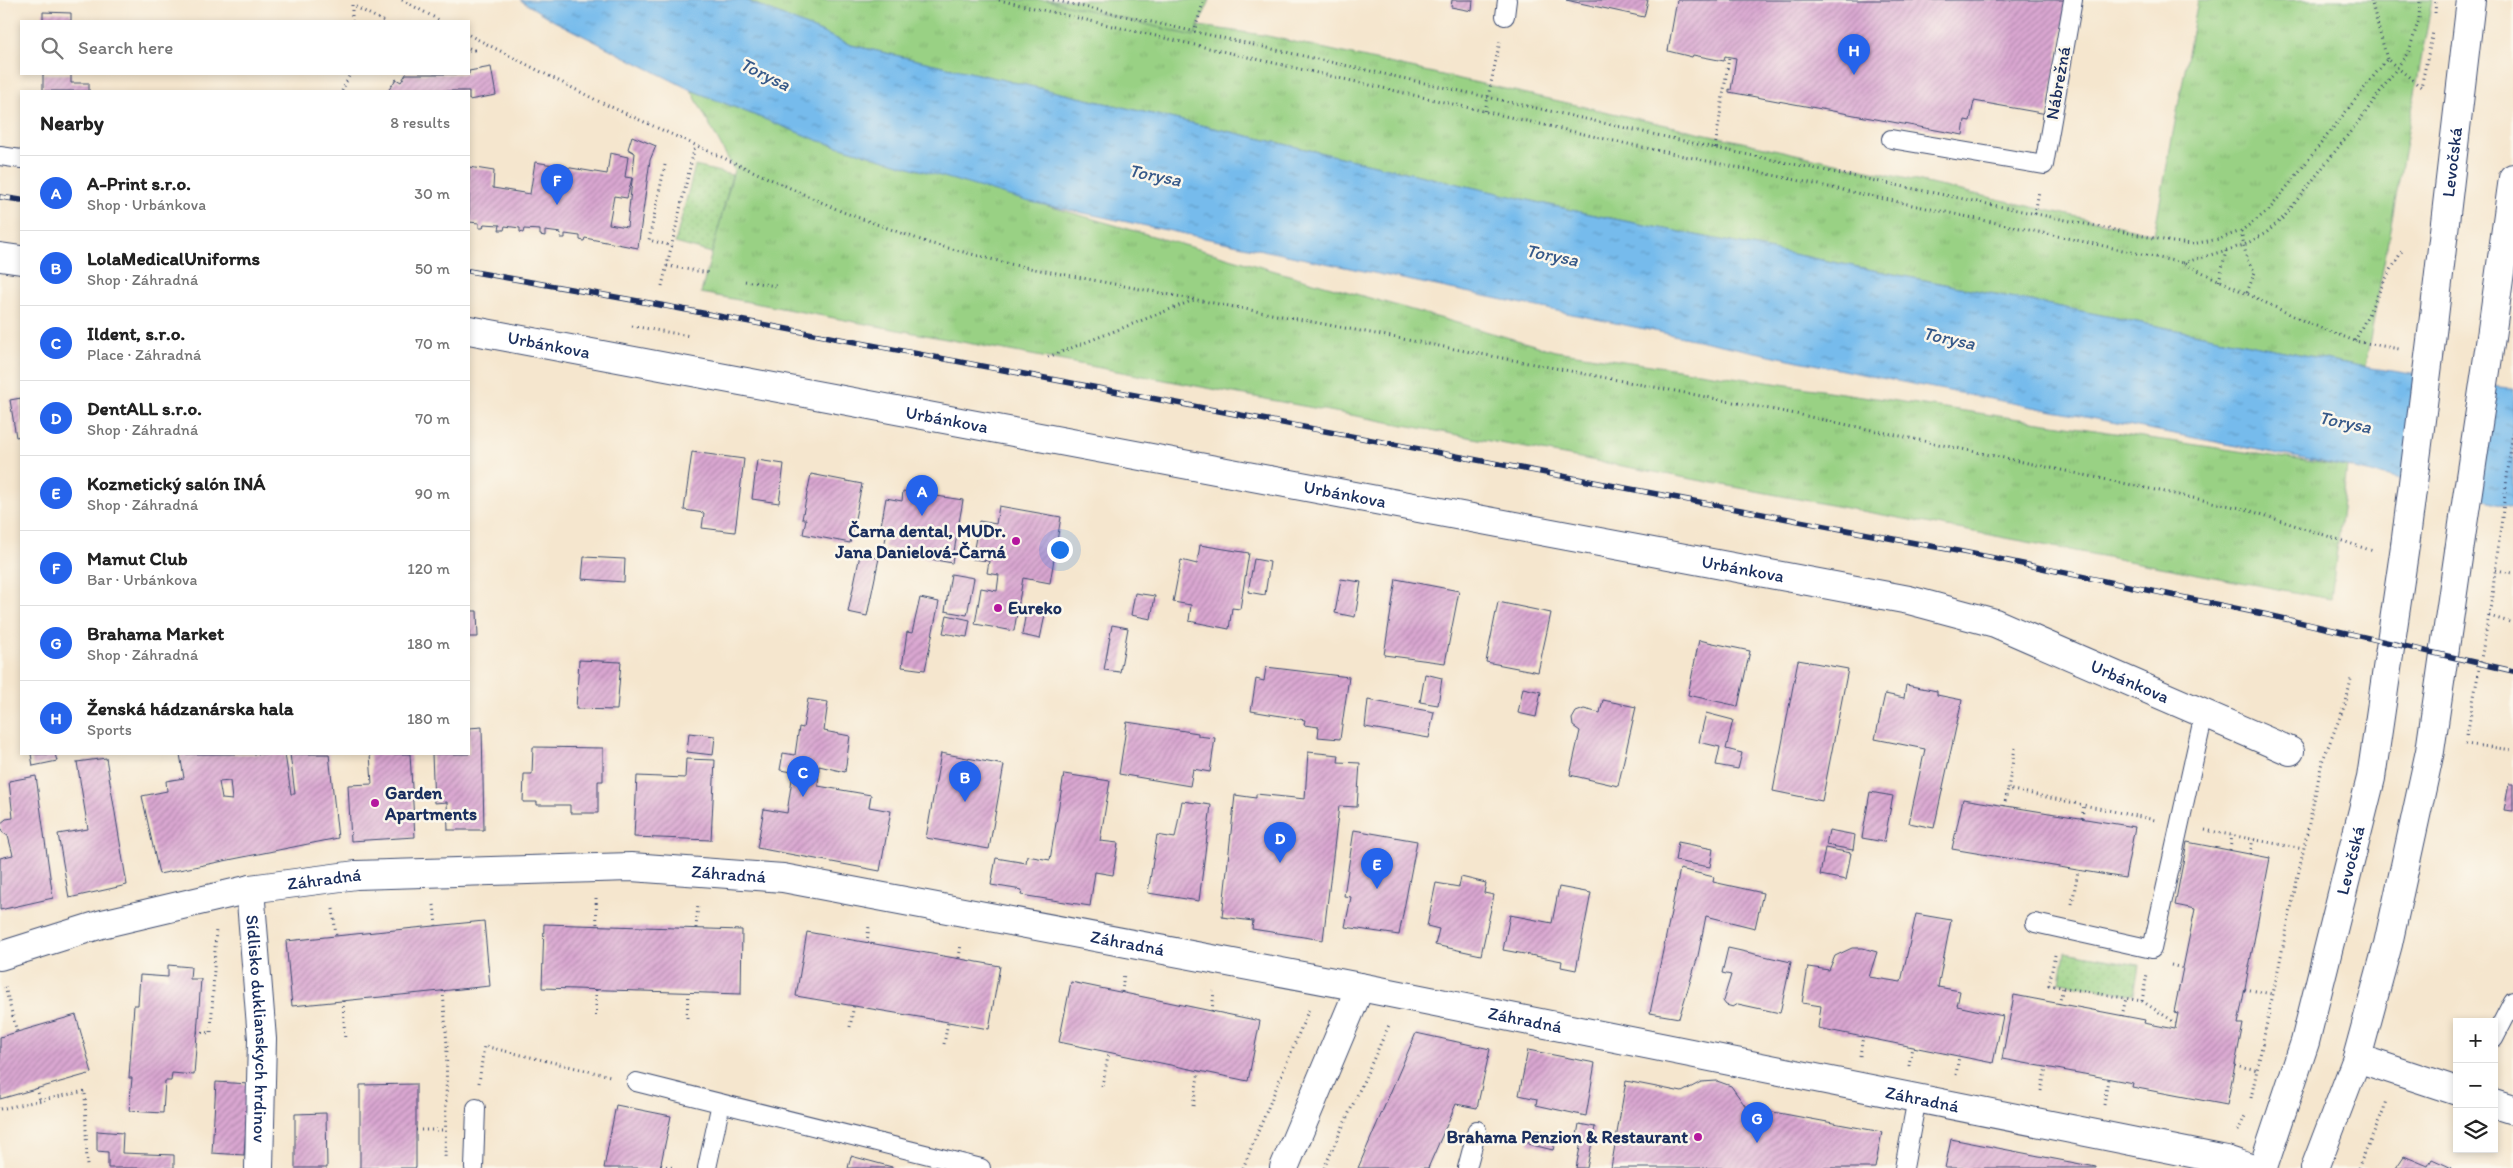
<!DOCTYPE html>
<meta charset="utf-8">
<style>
:root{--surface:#fff;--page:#f6f6f6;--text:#222;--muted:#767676;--line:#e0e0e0;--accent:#2563eb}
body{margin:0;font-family:Itim,sans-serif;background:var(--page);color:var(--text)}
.controls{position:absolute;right:15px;bottom:15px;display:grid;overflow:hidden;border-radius:0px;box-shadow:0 2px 8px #0003}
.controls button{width:45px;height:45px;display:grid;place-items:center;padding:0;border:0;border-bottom:1px solid var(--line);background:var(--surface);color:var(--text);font:25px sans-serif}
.you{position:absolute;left:1059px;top:549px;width:18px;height:18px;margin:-12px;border:4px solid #fff;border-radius:50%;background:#1a73e8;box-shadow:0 0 0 8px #1a73e833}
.badge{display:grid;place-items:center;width:32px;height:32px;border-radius:50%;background:var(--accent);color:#fff;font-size:16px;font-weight:700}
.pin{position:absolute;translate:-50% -41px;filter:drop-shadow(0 1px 2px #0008)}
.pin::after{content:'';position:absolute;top:26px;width:18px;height:15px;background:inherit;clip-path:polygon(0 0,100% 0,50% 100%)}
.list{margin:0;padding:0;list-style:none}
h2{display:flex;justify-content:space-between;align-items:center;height:65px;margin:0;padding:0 20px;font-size:21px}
h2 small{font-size:16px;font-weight:400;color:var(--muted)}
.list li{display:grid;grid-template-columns:32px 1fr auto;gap:15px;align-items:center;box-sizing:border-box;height:75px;padding:0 20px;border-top:1px solid var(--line)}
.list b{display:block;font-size:19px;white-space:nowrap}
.list p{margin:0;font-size:16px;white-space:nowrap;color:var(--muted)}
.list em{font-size:16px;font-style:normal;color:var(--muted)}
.icon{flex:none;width:28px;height:28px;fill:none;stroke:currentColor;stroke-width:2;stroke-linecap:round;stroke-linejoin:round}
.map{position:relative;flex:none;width:2513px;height:1168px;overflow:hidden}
.search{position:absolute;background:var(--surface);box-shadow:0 2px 8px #0003;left:20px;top:20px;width:450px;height:55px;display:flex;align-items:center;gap:12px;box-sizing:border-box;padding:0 18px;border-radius:0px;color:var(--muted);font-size:19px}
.panel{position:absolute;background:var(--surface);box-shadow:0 2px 8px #0003;left:20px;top:90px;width:450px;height:665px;border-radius:0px}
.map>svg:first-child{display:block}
.grass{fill:url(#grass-tufts);stroke:#5a8071}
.park{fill:url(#park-dots);stroke:#5a8071}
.pitch{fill:#99d184;stroke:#5a8071}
.water{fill:url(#water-ripples);stroke:#4875a5}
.pier{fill:#f5e6ce}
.building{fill:url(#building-hatch);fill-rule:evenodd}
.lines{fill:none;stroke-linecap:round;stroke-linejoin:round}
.lane-casing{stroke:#3c4a6f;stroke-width:20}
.street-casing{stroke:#3c4a6f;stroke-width:30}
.primary-casing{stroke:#3c4a6f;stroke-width:30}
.path{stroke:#3c4a6f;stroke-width:3;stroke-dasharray:1 4;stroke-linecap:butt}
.lane{stroke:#fff;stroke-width:18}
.street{stroke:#fff;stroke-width:28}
.primary{stroke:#fff;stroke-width:28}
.rail-casing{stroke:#1b2f5e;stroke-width:5.5}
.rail{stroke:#fbf7ec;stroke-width:4;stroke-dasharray:11;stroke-linecap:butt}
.primary-bridge-casing{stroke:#3c4a6f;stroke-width:30;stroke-linecap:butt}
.primary-bridge{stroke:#fff;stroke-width:28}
.poi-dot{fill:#b5179e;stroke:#fbf7ec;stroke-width:2}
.labels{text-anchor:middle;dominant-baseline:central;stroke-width:5;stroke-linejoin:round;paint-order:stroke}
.street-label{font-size:18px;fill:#1b2f5e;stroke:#fbf7ec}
.poi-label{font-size:18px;font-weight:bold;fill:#1b2f5e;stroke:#fbf7ec;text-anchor:end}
.water-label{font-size:19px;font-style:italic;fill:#365989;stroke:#fbf7ec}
</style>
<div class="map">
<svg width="2513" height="1168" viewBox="0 0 2513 1168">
<defs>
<pattern id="grass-tufts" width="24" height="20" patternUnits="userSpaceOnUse" patternTransform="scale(1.25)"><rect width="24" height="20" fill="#99d184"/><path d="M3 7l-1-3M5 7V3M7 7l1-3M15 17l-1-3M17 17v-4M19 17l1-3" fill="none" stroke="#83b474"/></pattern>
<pattern id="park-dots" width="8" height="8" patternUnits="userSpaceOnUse" patternTransform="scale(1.25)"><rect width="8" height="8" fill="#99d184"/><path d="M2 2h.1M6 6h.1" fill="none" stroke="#83b474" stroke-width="1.8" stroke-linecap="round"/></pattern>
<pattern id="water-ripples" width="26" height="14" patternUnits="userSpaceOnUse" patternTransform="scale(1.25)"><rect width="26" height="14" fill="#76bbec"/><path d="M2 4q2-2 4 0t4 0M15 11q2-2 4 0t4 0" fill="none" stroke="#6098c2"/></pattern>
<pattern id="building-hatch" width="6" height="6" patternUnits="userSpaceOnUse" patternTransform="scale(1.25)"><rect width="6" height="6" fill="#daa7d1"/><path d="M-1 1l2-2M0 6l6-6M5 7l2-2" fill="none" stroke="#b088ad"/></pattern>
</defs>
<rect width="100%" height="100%" fill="#fbf7ec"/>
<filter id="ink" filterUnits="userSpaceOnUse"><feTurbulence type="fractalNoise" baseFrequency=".02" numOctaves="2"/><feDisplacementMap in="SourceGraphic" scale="10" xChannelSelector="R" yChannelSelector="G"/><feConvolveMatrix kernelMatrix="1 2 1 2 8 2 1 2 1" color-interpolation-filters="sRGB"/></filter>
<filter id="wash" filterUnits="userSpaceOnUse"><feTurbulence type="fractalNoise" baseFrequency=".0096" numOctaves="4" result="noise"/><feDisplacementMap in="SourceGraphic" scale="20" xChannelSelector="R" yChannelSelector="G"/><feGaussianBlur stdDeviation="1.12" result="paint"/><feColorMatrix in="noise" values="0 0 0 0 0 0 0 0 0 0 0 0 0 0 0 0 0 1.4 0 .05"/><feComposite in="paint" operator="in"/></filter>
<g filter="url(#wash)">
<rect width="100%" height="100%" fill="#f5e6ce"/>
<path class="grass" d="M746,0H1047L1194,36L1199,26L1263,35L2154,234L2198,0H2432L2365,367L1589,214L851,45Z
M691,90L817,140L1555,351L2347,467L2331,599L701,293L734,170Z"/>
<path class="park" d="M695,166L732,175L712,253L675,243Z
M2065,952L2139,965L2134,995L2060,982Z"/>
<path class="pitch" d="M1047,0H1210L1194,36Z"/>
<path class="water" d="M520,0H746L851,45L1589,214L2365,367L2513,389V507L2347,467L1881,378L1026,201L817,140L691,90L554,21Z"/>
<path class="pier" d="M2427,374L2489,383L2468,499L2413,485Z"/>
<g id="blocks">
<path class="building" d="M1452,0H1473L1472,11L1451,7Z
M1566,0H1648L1644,17Z
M1677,0H2067L2047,114L1974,101L1970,121L1965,120L1963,135L1729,92V89L1731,90L1736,58L1725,56L1724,61L1693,55L1692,57L1668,51Z
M43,12L71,13V21H43Z
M491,67L496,95L469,100V91H388L396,79L401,82L406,74H469V71Z
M43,74H71V83H89V91H43Z
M632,136L656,146L650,160L638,248L585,238L584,241L580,240V236L565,234V238H560L561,233L545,231V236L540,235V230L524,229L523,233L520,232V228L505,226L504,230H499L500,225L484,224L483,228H479V223L469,222V167L494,171L493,188L530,194L535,162L607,174L610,153L628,157L625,177L632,178L627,198L614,196L609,224L627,227L635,153L628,149Z
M21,398V436L16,437L10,400Z
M692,452L744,459L735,532L702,528L704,513L684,510Z
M757,460L784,464L779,503L752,499Z
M811,474L862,484L850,543L803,534L806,519H802Z
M903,491L963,500L952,563L892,552L893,549L884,547L887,532L880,531L886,498L902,501Z
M999,506L1061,517L1050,583L1023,578L1014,631L975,624L981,588L997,591L999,575L987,573L989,561L972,559L979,521L996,524Z
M1200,545L1249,553L1240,609L1232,608L1229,629L1189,621L1191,605L1173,602L1181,560L1197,564Z
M860,555L879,558L867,616L848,612Z
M584,557L625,559L624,582L582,579Z
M1254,559L1270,562L1265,595L1248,592Z
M951,574L974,578L967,615L945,611Z
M1341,579L1361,582L1355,617L1335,613Z
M1396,579L1459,591L1445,663L1384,655Z
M1135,593L1155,596L1151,619L1131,615Z
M920,598L939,602L925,670L902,667L907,632L912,633Z
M1498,602L1551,613L1538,672L1486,662Z
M1027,606L1046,610L1040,639L1022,635Z
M469,611H477L478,637H469Z
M947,615L970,620L967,637L943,633Z
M1112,625L1128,628L1120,672L1104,670Z
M1699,640L1750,651L1738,706L1688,695Z
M579,660L621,662L617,710L576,709Z
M1798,660L1848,669L1822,801L1773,791Z
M1266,667L1349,677L1340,739L1318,737L1319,727L1304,725L1305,720L1251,711L1256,679L1264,681Z
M1425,674L1442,678L1438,705L1420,702Z
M1906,685L1937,691V695L1962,700L1934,828L1909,823L1925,749L1875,739L1885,694L1904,698Z
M1523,688L1541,692L1536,717L1518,713Z
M808,699L828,702L824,731L850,736L845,772L819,766L818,786L871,795L869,807L891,811L880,871L757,848L764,809L787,813L793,772L780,770L783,753L795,755L799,727L803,728Z
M1368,700L1434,712L1429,738L1365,727Z
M1603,700L1636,707L1618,786L1570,775L1580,731L1573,726L1572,719L1576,712L1584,709L1600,713Z
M1706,713L1733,720L1726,749L1742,753L1738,769L1716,765L1720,747L1699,742Z
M1127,722L1198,733V736L1215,738L1210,772L1193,769L1190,786L1119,774Z
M482,727L484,830H448L447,802L434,803L432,754H469V728Z
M689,733L715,736L713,755L687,752Z
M533,747L603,748V781H598V813H570V805H537V802H523L524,774H532Z
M1308,752L1339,755L1338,762L1360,763L1357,807L1339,806L1323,940L1252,929L1253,921L1222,917L1235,795L1256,798V794L1305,799Z
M941,753L1004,765L989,849L926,838Z
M31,754H55L57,761L33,766Z
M180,754H285L291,794H295L290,754H329L338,838L159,874L142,796L167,791L166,781L184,778ZM230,781L232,800L222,799L219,782Z
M370,754H410L415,837L351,841L348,785L372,784Z
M106,758L127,885L69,898L58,834L88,829L77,762Z
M686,759L715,760L711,840L634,837L637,776L685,778Z
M1064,774L1110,781L1100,841L1118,843L1113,875L1095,872L1090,906L1021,895L1022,890L991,885L996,858L1026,863L1027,856L1050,860Z
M36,776L53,898L0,910V858L13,855L8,836L2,832L0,824L6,819L13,818L9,781Z
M2509,784H2513V811L2504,810Z
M1870,792L1893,796L1884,842L1862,838Z
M1963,799L2135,827L2125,878L1952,849Z
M1182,801L1211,805L1199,901L1148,893L1157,835L1175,838Z
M1354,830L1417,841L1399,935L1345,927L1351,897L1344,896Z
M1829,830L1855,835L1853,850L1826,845Z
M1678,842L1713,849L1710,867L1675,861Z
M2187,842L2270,858L2238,1024H2243L2227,1105L2132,1087L2133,1083L2002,1059L2014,995L2145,1020L2144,1023L2175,1029L2178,1013L2174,1012L2195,909L2175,905Z
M1825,848L1851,853L1846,880L1820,875Z
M1680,869L1714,877L1713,882L1763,893L1755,928L1706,916L1698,956L1679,1018L1650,1013Z
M1461,877L1486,883L1484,893L1494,895L1481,955L1435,945L1439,929L1427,926L1436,883L1459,887Z
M1559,887L1591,893L1576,970L1561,967L1562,961L1503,950L1510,915L1552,923Z
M1916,914L1951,920L1938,987L1960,991L1957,1006L2003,1016L1993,1063L1818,1028L1821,1006L1802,1003L1808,967L1829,970L1835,956L1852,948H1863L1877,952L1869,977L1901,982Z
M484,921L490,986L292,1006L286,941Z
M544,924L742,930L741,994L542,988Z
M807,932L1000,966L989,1029L796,996Z
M1728,948L1791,962L1780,1013L1738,1004L1733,1007L1726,1005L1723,1001L1731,975L1722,973Z
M168,965L191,967L190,979H201L194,1075L172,1073L171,1081H165L163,1113L129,1111L132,1078H129L134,1005H138L140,975L168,977Z
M1071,982L1260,1021L1248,1081L1059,1042Z
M76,1015L92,1073L0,1099V1037Z
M1416,1033L1490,1049L1477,1108L1456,1104L1428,1168H1358Z
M1528,1050L1595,1063L1586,1116L1536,1105L1537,1099L1519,1095Z
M1626,1081L1682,1092L1701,1082L1717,1081L1731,1086L1746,1107L1882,1132L1875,1168H1611Z
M216,1082L249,1084L244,1155L212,1153Z
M416,1084V1168H360V1085Z
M616,1105L671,1116L660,1168H604Z
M326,1113L327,1168H295V1114Z
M1579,1124L1595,1127L1587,1168H1576L1581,1142L1576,1141Z
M1533,1129L1557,1135L1553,1150L1528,1144Z
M97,1131L123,1133L122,1153L174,1155V1168H108V1152L97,1151Z
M1951,1139L2096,1167V1168H1945Z
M851,1156L892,1167V1168H848Z
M2404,1156L2428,1166L2432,1159L2452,1168H2396Z"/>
</g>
</g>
<g filter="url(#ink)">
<use href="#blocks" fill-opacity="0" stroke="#3c4a6f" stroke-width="1"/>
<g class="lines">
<defs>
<path id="lane" d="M1505,16L1507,0
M1891,139L2044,165L2073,0
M0,156L21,159
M2035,923L2152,949L2204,714
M2494,1038L2513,1001
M636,1082L981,1168
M474,1168L476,1108
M707,1168L721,1103
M1467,1168L1477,1130
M1904,1168L1917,1098"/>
<g id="street">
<path d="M0,257L21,260"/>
<path id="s1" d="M469,330L1909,600L1995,623L2290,751"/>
<path id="s2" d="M250,889L262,1039L259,1168"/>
<path id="s3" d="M0,956L102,924L250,889L356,875L631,867L783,878L1360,987L2226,1160L2250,1168"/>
<path d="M2357,1058L2457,1091"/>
<path d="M2494,1104L2513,1110"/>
<path d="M1284,1168L1360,987"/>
</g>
<g id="primary">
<path id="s4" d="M2433,325L2471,0"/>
<path d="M2491,337L2513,178"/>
<path id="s5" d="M2263,1168L2305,1042L2371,778L2405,546"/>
<path d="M2315,1168L2357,1058L2388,944L2430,751L2459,551"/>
</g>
</defs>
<use href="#lane" class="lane-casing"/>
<use href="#street" class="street-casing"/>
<use href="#primary" class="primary-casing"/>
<path class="path" d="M402,0L441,21
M999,0L1614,141L2183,263L2308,323L2355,341L2399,349
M1053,0L1715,148L2173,242L2192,244L2219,239L2241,231L2269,210L2387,59L2421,87L2433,32
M2371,0L2387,59
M2435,13L2436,0
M352,21V5L383,21
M1194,32L1204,0
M469,35L598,101L843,212L929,243L1014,265L1801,415L2245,509L2373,551
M469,48L474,50L469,51
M342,91L350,74
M1485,111L1500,41
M1715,148L1729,57
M665,165L649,240L672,246
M2035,214L2039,191
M2241,231L2247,260L2255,272L2246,295
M2183,263L2244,245L2266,233L2284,217L2365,113L2409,51L2419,19L2420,0
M667,266L709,273
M745,281L776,286
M2219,281L2226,251
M662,286L695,146
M632,326L690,336
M2355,341L2384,282L2403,249
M1048,357L1194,300
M2496,570L2513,573
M2489,616L2513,623
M2467,735L2491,604L2513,431
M2465,744L2513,750
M2015,748L2008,789L2155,820
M2004,806L2008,789
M2082,818L2084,805
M2205,830L2303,849
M2230,850L2232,835
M2250,854L2253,839
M596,898L597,925
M2072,904L2078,871
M434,905L436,926
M333,909L336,936
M696,928L698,904
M867,943L869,926
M2055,955L2049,985L2142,1001L2147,974
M959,958L961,944
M2171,965L2183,968
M5,987L17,1032
M2245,989L2272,994
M443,991L447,1045L445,1160
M1122,992L1124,973
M343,1001L345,1041
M2142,1001L2176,1023
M2059,1004L2063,988
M1212,1011L1214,991
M596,1016V990
M2122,1016L2126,998
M687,1018L688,993
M850,1027L854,1005
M197,1032L211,1033L216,928
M944,1044L948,1022
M1860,1056L1863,1036
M2235,1065L2257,1070
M1909,1066L1912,1046
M1956,1075L1959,1056
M479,1083L484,1046L610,1076
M1102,1086L1109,1052
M37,1088L40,1100
M2041,1091L2046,1067
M2251,1098L2322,762L2346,702L2351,679
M2104,1105L2108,1079
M1193,1106L1199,1071
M0,1109L85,1091L87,1168
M416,1130H445
M2238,1131L2245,1116
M661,1165L674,1168
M1428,1167L1430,1168
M1243,1168L1309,1009
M1324,1168L1389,1025
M2358,1168L2384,1109L2386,1099"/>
<use href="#lane" class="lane"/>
<use href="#street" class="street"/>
<use href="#primary" class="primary"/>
<defs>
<path id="rail" d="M0,197L21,200
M469,271L655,304L1989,557L2268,615L2513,671"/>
</defs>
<use href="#rail" class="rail-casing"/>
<use href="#rail" class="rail"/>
<defs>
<path id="primary-bridge" d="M2405,546L2433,325
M2459,551L2491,337"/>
</defs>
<use href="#primary-bridge" class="primary-bridge-casing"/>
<use href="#primary-bridge" class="primary-bridge"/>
</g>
</g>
<g class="poi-dot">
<circle cx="1016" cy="541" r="5"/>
<circle cx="998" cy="608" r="5"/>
<circle cx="375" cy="803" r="5"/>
<circle cx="1698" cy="1137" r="5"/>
</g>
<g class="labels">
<g class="street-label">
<text transform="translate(2058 83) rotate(-80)">Nábrežná</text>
<text stroke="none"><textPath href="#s4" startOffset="164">Levočská</textPath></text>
<text stroke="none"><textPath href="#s1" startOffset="81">Urbánkova</textPath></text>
<text stroke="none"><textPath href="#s1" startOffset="486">Urbánkova</textPath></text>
<text stroke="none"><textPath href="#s1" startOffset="891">Urbánkova</textPath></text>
<text stroke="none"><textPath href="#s1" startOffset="1296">Urbánkova</textPath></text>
<text stroke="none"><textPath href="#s1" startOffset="1701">Urbánkova</textPath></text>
<text stroke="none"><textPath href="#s5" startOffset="320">Levočská</textPath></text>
<text stroke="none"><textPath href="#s3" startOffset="739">Záhradná</textPath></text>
<text stroke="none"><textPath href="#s3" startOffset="334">Záhradná</textPath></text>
<text stroke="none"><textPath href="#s3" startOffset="1144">Záhradná</textPath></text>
<text stroke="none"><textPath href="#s3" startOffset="1549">Záhradná</textPath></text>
<text stroke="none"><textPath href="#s2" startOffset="140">Sídlisko duklianskych hrdinov</textPath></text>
<text stroke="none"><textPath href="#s3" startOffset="1954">Záhradná</textPath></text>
</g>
<g class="poi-label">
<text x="1006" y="531">Čarna dental, MUDr.<tspan x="1006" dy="21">Jana Danielová-Čarná</tspan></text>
<text x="1008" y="608" text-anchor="start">Eureko</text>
<text x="385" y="793" text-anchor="start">Garden<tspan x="385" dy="21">Apartments</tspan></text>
<text x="1688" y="1137">Brahama Penzion &amp; Restaurant</text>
</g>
<g class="water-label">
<text transform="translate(765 74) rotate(26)">Torysa</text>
<text transform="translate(1155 175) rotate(11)">Torysa</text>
<text transform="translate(1552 255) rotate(11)">Torysa</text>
<text transform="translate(1949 338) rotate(12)">Torysa</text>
<text transform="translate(2345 422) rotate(11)">Torysa</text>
</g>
</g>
</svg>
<div class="controls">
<button>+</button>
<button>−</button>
<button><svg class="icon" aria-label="layers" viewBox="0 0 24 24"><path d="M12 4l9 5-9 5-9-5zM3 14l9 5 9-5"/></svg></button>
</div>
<div class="you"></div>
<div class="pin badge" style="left:922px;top:516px">A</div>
<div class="pin badge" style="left:965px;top:802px">B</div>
<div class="pin badge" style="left:803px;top:797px">C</div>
<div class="pin badge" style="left:1280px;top:863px">D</div>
<div class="pin badge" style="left:1377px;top:889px">E</div>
<div class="pin badge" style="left:557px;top:205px">F</div>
<div class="pin badge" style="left:1757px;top:1143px">G</div>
<div class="pin badge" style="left:1854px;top:75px">H</div>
<div class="search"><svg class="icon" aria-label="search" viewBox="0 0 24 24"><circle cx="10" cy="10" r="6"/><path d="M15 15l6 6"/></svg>Search here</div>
<section class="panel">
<h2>Nearby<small>8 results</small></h2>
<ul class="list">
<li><span class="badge">A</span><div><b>A-Print s.r.o.</b><p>Shop · Urbánkova</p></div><em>30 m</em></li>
<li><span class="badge">B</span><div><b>LolaMedicalUniforms</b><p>Shop · Záhradná</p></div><em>50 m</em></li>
<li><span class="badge">C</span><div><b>Ildent, s.r.o.</b><p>Place · Záhradná</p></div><em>70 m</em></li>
<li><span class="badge">D</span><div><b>DentALL s.r.o.</b><p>Shop · Záhradná</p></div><em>70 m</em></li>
<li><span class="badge">E</span><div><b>Kozmetický salón INÁ</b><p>Shop · Záhradná</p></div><em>90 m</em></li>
<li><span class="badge">F</span><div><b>Mamut Club</b><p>Bar · Urbánkova</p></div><em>120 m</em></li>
<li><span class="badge">G</span><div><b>Brahama Market</b><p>Shop · Záhradná</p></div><em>180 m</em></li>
<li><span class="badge">H</span><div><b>Ženská hádzanárska hala</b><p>Sports</p></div><em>180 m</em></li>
</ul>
</section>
</div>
